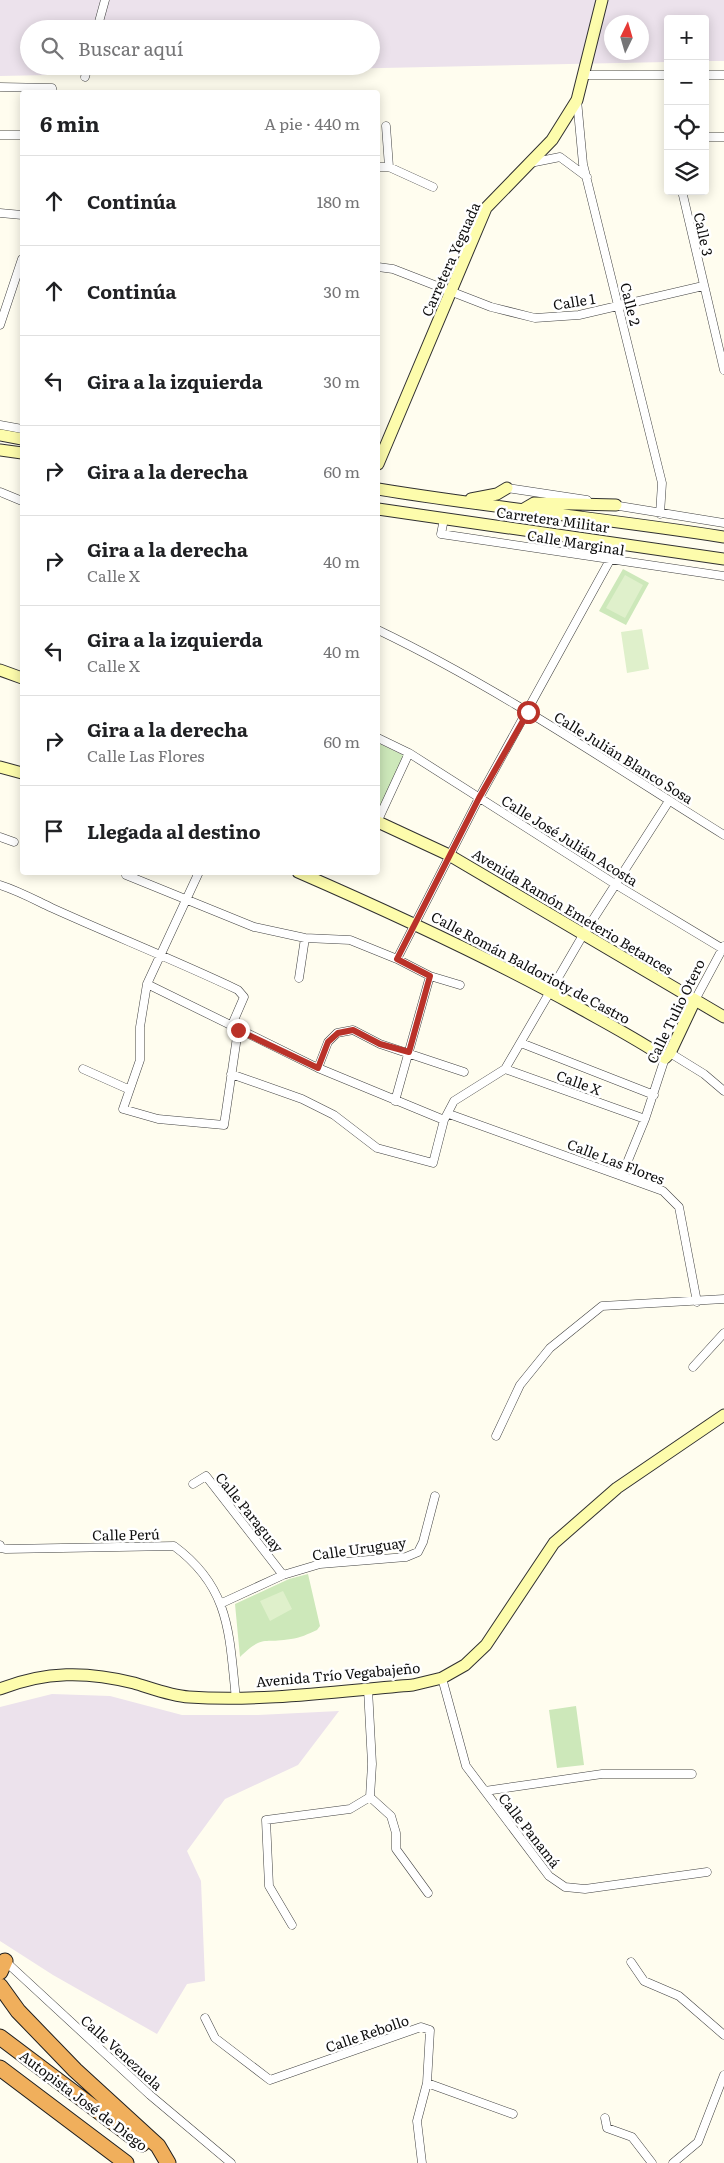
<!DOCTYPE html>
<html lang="es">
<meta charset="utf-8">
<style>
:root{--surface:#fff;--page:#f6f6f6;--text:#202124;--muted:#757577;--line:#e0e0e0}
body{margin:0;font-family:Literata,serif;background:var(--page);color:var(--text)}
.controls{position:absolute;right:15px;top:15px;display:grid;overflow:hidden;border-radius:5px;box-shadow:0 2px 12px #0003}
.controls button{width:45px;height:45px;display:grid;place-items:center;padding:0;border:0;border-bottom:1px solid var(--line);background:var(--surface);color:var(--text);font:25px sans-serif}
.compass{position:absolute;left:604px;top:15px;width:45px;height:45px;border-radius:50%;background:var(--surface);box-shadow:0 2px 12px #0003;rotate:5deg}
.stop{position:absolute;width:15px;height:15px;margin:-11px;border:4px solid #ba3229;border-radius:50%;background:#fff}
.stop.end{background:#ba3229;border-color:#fff;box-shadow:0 1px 5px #0008}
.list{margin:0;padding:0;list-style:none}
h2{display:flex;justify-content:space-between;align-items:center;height:65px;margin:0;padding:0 20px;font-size:21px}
h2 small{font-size:16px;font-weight:400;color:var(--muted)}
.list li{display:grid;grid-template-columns:32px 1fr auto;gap:15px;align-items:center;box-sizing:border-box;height:90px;padding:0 20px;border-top:1px solid var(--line)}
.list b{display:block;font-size:19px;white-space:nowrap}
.list p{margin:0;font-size:16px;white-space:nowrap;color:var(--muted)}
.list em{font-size:16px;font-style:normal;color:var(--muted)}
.icon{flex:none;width:28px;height:28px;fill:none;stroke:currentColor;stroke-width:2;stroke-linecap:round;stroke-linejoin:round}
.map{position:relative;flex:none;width:724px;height:2163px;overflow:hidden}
.search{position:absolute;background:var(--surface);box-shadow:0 2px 12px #0003;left:20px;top:20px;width:360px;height:55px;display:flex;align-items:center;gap:12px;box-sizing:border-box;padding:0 18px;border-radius:28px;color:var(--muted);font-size:19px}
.panel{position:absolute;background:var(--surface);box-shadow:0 2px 12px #0003;left:20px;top:90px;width:360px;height:785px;border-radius:5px}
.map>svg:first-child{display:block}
.industrial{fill:#ece2ec;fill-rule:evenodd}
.green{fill:#cde8ba}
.pitch{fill:#dff0cb}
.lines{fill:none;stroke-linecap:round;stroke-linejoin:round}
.street-casing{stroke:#414141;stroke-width:9}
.secondary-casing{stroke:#303030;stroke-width:13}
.highway-casing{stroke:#1f1f1f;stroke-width:17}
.street{stroke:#fff;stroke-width:8}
.secondary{stroke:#fdfcac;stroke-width:11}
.highway{stroke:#f0af5c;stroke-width:15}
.route{stroke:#ba3229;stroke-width:6}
.labels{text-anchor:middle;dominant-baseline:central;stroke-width:5;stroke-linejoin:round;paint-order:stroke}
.street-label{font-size:14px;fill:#0e0e0e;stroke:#fff}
</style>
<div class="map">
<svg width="724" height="2163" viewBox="0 0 724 2163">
<rect width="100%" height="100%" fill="#fffdef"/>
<path class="industrial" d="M0,0H724V61H705V19H668V62L0,76ZM612,22H642V52H612ZM29,29H371V66H29Z
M52,1694L110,1696L182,1715H258L339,1711L298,1765L225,1799L187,1851L201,1881L205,1981L187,1984L157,2034L53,1975L0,1941V1707Z"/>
<path class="green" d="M623,569L649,583L626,625L599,611Z
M378,743L405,756L378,814Z
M308,1574L320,1626L317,1630C308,1634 300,1638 291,1639C263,1644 264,1634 240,1657L235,1604L289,1579Z
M576,1706L584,1765L557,1768L549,1710Z"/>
<path class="pitch" d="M625,575L643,585L625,618L606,608Z
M642,629L649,669L627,673L621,632Z
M283,1591L292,1609L270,1621L260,1601Z"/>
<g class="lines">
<defs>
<path id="street" d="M97,29L105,0
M583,75H668
M705,75H724
M85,77L88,66
M0,87L52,88L53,92
M577,100L583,164L662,483L660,514
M386,126L389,167
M0,135H22
M705,137H724
M530,163L560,157L587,177
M378,167H389L433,187
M682,191L724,370
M0,213L22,215
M378,267L393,269L491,307L535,318L579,315L703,286
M0,325L22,259
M0,425L22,429
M507,488L587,500
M0,492L22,501
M613,505L724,523
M444,519L441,534L724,576
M378,630C499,688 610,764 724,835
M378,738L409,753L615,884L723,949
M378,820L409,753
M0,837L14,842
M199,872L147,984L140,1027V1060L123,1109L158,1119L224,1125L238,1030
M126,875L254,927L305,938L350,940L397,959L430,976L460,985
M0,885C19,891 35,900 52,908C114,936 177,961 238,990L244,997L231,1027
M397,959L479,798L610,560L612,543
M299,978L305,938
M147,984L318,1068L444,1120
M695,1000L724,946
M521,1043L654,1095
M670,1053L704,1074L724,1091
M318,1068L328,1042L337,1033L353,1030L380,1044L464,1072
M83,1069L128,1089
M505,1069L645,1119
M231,1074L302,1099L334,1115L377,1148L433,1163L444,1120L454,1101L505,1069L583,935L669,801
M395,1101L430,976
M449,1114L663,1191L679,1207L697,1302
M622,1175L645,1119L665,1058
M693,1367L724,1333
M496,1436L520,1385L550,1348L602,1306L724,1299
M193,1484L206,1476L283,1575
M0,1545L1,1548L6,1549L174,1546C231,1588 229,1635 236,1699
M222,1603L283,1575L320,1564L406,1557L418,1552L423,1542L435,1496
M442,1678L466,1766L549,1876L565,1887L585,1889L707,1872
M485,1791L602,1774H692
M370,1797L391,1816L396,1833V1849L428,1893
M292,1925L269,1886L266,1820L350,1809L370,1797L372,1764L368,1689
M5,1961L150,2095L231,2163
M631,1962L644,1981L679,1996L724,2035
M205,2018L215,2038L270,2080L421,2027L430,2030L427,2083L417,2121L422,2163
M427,2083L513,2114
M605,2118L607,2128L632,2137L652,2163
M673,2163L698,2142L724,2075"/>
<path id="secondary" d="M0,435L22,439
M0,450L22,453
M378,464L486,208L552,140L577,100L602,0
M378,489C493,508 609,519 724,537
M471,499L497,494L507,488
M378,509L724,559
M522,510L534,503L616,505
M0,670L22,678
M0,767L22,773
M378,822L449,855L724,1017
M298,872C392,913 486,956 576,1006C606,1023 637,1039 665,1058L670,1053L695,1000
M0,1689C45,1671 87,1671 134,1683C151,1688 171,1696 189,1697C263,1702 339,1691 413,1685L442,1678L465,1665L486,1645L554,1543L617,1488L724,1415"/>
<path id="highway" d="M0,1972L5,1961
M0,1986L18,2011L75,2070L158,2146L168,2163
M0,2037L142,2144
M0,2068L126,2163"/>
</defs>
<use href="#street" class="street-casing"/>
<use href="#secondary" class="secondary-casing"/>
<use href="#highway" class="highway-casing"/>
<use href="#street" class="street"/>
<use href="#secondary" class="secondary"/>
<use href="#highway" class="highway"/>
</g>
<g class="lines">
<path class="route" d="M238,1030L318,1068L328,1042L338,1033L353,1030L380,1044L409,1052L430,976L397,959L479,798L528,712"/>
</g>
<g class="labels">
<g class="street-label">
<text transform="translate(704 234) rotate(78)">Calle 3</text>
<text transform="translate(450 259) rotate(-66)">Carretera Yeguada</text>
<text transform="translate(574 301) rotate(-9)">Calle 1</text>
<text transform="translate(631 304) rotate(76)">Calle 2</text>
<text transform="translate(553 519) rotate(8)">Carretera Militar</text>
<text transform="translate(576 542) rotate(9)">Calle Marginal</text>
<text transform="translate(624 757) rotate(32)">Calle Julián Blanco Sosa</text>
<text transform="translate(570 840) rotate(32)">Calle José Julián Acosta</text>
<text transform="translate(573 911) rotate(31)">Avenida Ramón Emeterio Betances</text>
<text transform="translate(531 967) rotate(28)">Calle Román Baldorioty de Castro</text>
<text transform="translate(675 1011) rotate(-64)">Calle Tulio Otero</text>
<text transform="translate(579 1082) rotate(20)">Calle X</text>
<text transform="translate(616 1161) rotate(21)">Calle Las Flores</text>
<text transform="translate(250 1512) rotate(51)">Calle Paraguay</text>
<text transform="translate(126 1534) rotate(-1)">Calle Perú</text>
<text transform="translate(359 1548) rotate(-8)">Calle Uruguay</text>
<text transform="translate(338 1674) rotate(-5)">Avenida Trío Vegabajeño</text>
<text transform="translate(530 1830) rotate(52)">Calle Panamá</text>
<text transform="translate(367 2033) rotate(-19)">Calle Rebollo</text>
<text transform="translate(122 2052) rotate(42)">Calle Venezuela</text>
<text transform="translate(84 2100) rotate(37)">Autopista José de Diego</text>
</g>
</g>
</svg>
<div class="controls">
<button>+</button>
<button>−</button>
<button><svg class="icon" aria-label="locate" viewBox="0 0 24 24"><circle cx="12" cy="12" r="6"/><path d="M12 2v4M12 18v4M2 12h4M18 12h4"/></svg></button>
<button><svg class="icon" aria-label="layers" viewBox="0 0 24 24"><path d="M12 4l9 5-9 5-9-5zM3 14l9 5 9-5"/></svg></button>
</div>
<svg class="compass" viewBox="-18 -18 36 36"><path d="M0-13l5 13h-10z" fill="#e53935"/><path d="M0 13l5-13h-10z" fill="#757577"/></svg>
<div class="stop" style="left:528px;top:712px"></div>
<div class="stop end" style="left:238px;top:1030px"></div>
<div class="search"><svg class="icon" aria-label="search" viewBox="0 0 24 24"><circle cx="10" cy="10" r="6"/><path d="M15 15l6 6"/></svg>Buscar aquí</div>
<section class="panel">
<h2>6 min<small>A pie · 440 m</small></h2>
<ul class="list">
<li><svg class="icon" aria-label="ahead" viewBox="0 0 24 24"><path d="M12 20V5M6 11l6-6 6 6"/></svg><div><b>Continúa</b></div><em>180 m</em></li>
<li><svg class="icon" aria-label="ahead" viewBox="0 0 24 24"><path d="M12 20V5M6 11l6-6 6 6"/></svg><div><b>Continúa</b></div><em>30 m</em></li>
<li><svg class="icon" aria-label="left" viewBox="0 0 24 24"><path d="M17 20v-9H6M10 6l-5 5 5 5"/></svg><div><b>Gira a la izquierda</b></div><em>30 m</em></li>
<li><svg class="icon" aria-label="right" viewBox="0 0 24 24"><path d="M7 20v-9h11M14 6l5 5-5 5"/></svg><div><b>Gira a la derecha</b></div><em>60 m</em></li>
<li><svg class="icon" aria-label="right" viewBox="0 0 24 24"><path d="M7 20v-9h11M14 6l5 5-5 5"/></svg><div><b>Gira a la derecha</b><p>Calle X</p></div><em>40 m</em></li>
<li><svg class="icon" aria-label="left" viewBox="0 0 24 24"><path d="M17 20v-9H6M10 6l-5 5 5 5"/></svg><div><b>Gira a la izquierda</b><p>Calle X</p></div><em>40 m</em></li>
<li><svg class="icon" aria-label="right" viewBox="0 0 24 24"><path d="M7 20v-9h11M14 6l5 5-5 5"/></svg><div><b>Gira a la derecha</b><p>Calle Las Flores</p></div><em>60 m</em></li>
<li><svg class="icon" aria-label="arrive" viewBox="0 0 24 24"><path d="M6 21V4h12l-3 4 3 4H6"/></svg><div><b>Llegada al destino</b></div></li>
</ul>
</section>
</div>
